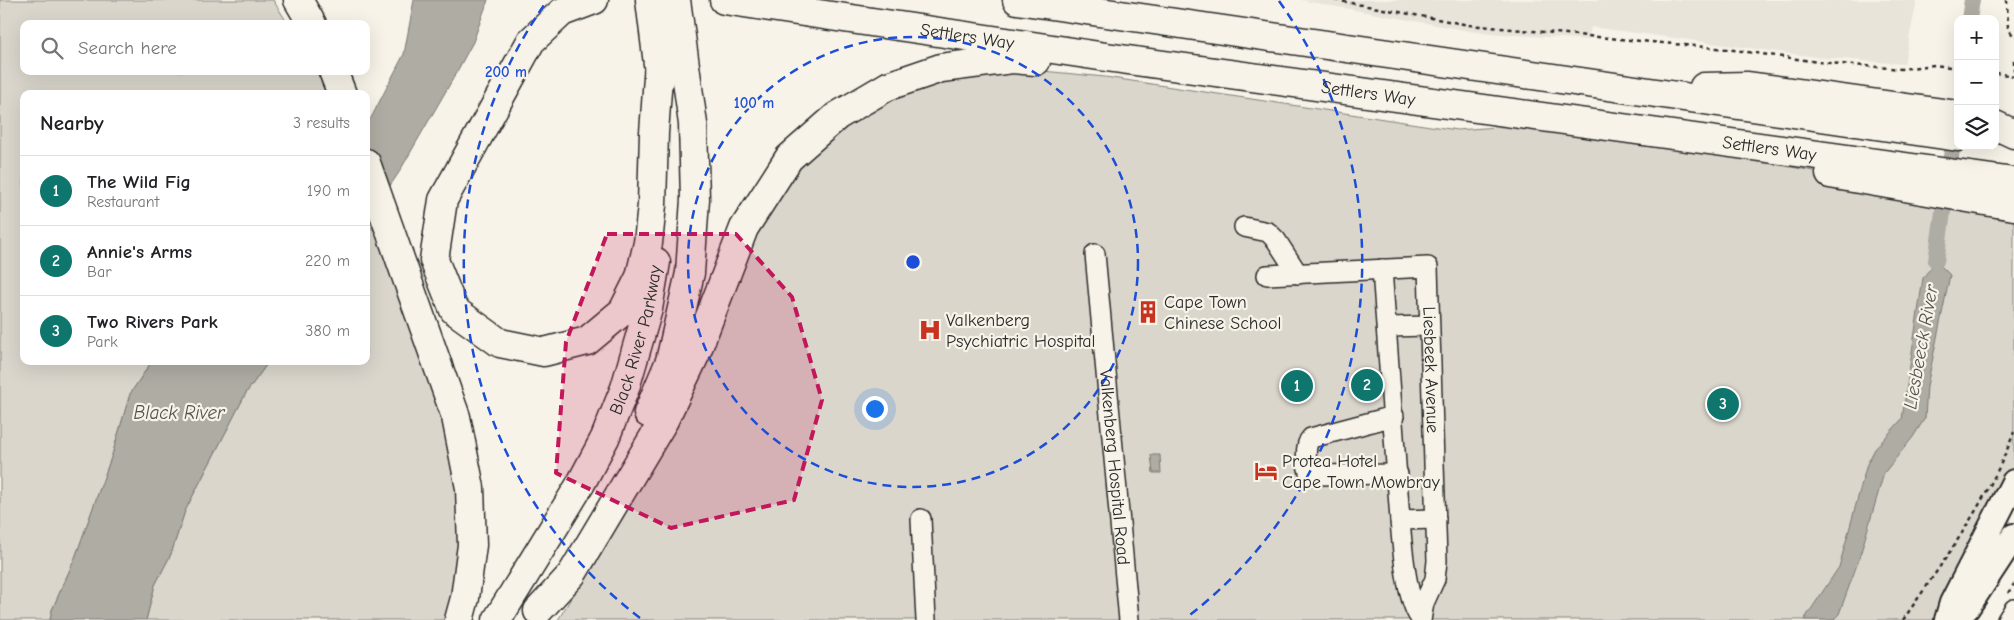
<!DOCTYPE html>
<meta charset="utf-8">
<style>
:root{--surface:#fff;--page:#f2f2f2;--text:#202124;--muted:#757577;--line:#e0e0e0;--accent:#0f766e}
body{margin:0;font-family:"Comic Neue",sans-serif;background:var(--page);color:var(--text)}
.controls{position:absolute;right:15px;top:15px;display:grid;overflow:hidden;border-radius:10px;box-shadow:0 5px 20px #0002}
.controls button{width:45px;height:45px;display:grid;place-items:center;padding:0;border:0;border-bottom:1px solid var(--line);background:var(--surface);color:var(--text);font:25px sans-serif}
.you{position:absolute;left:874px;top:408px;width:18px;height:18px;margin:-12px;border:4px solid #fff;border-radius:50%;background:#1a73e8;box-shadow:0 0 0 8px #1a73e833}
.badge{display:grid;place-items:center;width:32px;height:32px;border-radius:50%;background:var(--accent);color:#fff;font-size:16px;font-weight:700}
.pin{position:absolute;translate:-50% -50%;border:2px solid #fff;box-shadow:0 1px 5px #0006}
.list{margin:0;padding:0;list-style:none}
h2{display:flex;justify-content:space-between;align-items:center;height:65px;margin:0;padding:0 20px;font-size:21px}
h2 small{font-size:16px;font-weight:400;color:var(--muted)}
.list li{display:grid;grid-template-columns:32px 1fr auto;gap:15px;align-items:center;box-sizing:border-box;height:70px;padding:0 20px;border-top:1px solid var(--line)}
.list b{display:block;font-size:19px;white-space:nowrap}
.list p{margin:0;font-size:16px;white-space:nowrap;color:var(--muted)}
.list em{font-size:16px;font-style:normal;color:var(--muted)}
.icon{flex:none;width:28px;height:28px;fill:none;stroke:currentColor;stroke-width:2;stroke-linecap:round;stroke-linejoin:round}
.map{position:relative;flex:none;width:2014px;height:620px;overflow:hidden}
.search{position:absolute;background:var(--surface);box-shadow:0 5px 20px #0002;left:20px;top:20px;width:350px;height:55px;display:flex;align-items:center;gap:12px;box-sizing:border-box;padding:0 18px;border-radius:10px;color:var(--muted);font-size:19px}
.panel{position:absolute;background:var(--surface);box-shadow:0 5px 20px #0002;left:20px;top:90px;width:350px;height:275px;border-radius:10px}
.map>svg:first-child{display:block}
.built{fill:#e8e4da}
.green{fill:#dad6cc;stroke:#82807c}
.water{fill:#afaca4;stroke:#7a7874}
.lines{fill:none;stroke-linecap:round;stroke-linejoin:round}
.canal{stroke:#afaca4;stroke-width:16}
.minor-casing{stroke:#2b2b2b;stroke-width:22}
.major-casing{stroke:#2b2b2b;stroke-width:28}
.highway-casing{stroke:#2b2b2b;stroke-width:31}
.path{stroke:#2b2b2b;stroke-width:2.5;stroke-dasharray:4 4;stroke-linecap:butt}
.minor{stroke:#f7f3e8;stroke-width:19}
.major{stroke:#f7f3e8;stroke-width:24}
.highway{stroke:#f7f3e8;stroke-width:28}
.marked{fill:#c2185b;fill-opacity:0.2;stroke:#c2185b;stroke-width:4;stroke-dasharray:10 6;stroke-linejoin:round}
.ring{fill:none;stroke:#1d4ed8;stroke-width:2.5;stroke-dasharray:9 6}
.labels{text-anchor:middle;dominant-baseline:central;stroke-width:4.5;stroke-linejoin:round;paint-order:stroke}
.street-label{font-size:18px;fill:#2b2b2b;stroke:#f7f3e8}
.poi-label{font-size:18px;fill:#2b2b2b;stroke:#f7f3e8;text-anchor:start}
.water-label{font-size:19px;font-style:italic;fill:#53524f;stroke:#f7f3e8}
.centre{fill:#1d4ed8;stroke:#f7f3e8;stroke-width:2.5}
.ring-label{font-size:15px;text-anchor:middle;font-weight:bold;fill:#1d4ed8;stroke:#f7f3e8;stroke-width:4.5;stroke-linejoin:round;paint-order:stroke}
</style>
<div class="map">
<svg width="2014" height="620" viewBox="0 0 2014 620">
<rect width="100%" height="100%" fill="#f7f3e8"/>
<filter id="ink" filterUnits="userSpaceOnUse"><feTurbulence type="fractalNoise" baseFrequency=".02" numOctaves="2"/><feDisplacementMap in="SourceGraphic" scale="10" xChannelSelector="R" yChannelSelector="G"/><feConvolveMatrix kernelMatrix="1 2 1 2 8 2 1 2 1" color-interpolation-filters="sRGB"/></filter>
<g filter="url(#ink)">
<path class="built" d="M1300,0H1917L1904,64L1816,57L1591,27L1588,40L1475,32Z"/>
<path class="green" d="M0,0H273L288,24H24V71H316L329,94H24V361H152L130,394L112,455L75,558L52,610L50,620H0Z
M1032,70L1105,77L1457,130L1579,121L1734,157L1922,190L2014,217V482L1947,620H558L660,451L736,273L774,197L809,154L871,106L932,82Z
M366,221L383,242L454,453L462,536L451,602L446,620H146L155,585L171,554L185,511L246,393L269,361H366Z"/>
<path class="water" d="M414,0H488L473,42L454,77L398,174L366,221V123L371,118L404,54Z
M1936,261L1950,275L1927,386L1925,418L1913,437L1884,473L1859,559L1839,614L1833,620H1804L1839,567L1867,464L1875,449L1902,419L1923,278Z
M152,361H269L246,393L185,511L171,554L155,585L146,620H50L52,610L75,558L112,455L130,394Z
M1151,455H1160L1161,473H1153Z"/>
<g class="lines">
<path class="canal" d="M1969,19L1972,0
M1936,261L1955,129"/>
<defs>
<g id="minor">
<path d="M1244,227L1268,232L1276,240L1298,274"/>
<path id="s1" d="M1095,254L1129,620"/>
<path d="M1382,269L1400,520L1436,519"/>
<path id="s2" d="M1267,275L1428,267L1437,561L1435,579L1424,603L1421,620"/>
<path d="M1388,327L1429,326"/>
<path d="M1394,416L1311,438C1304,445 1306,466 1310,474L1315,475L1398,474"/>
<path d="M921,519L926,620"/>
<path d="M1400,520C1402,544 1406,602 1421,619"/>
<path d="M2007,620L2014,609"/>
</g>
<path id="major" d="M1947,620L1952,603L2014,482
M1953,620L1967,608L2014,536"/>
<g id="highway">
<path d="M298,0L312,24"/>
<path d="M594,0L562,12L531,41L443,200L434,260L454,310L500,343L544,352L587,341L623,311L640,277L648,243L652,205L654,133L659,62"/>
<path d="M650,0L660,80"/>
<path id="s3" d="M724,0L1106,57L2014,182"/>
<path d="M1017,0L1958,137"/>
<path d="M333,71L342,94"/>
<path d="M1704,87L1748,86L1958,115"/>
<path d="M1995,125L2014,134"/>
<path d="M366,163L456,417L470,488L472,545L465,598L459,620"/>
<path d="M1830,174L2014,206"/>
<path d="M648,413L670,361L690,273L695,199L693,124L676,0"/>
<path d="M538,611L572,574L664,420L696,353L744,228L789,158L837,116L888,86L941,68L1012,59L1036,61"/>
<path id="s4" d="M497,620L580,485L605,438L625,388L648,309L656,262"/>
</g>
</defs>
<use href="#minor" class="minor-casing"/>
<use href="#major" class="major-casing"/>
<use href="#highway" class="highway-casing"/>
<path class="path" d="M1335,0L1469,25L1727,49L1818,62L1901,69L1935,65L1958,68
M2007,0L2008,28L2014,37
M2014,60V71
M1995,73L2014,76
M2008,593L2014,584
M1903,620C1943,562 1990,498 2014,432"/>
<use href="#minor" class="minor"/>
<use href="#major" class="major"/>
<use href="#highway" class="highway"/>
</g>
</g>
<path class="marked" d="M607,234H736L792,297L822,400L794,500L671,528L556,473L566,342Z"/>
<g class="ring">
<circle cx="913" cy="262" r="225"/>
<path d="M640 618A449 449 0 0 1 547 1M1279 1A449 449 0 0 1 1186 618"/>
</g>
<defs>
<symbol id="building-bare" viewBox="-9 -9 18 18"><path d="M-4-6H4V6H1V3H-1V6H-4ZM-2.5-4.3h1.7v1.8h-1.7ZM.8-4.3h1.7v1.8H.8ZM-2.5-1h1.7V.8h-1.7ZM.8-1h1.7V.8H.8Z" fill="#c8321e" stroke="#f7f3e8" stroke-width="2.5" paint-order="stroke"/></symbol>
<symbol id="hospital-bare" viewBox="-9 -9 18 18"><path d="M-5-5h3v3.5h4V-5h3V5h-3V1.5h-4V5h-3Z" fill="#c8321e" stroke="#f7f3e8" stroke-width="2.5" paint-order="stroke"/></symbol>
<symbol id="hotel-bare" viewBox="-9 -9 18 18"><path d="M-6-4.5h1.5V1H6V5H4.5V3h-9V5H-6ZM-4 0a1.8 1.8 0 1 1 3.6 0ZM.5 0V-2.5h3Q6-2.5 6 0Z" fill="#c8321e" stroke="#f7f3e8" stroke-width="2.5" paint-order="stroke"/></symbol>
</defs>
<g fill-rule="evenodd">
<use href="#building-bare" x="1132" y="296" width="32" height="32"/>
<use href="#hospital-bare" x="914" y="314" width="32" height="32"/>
<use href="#hotel-bare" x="1250" y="455" width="32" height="32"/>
</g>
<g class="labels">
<g class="street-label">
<text stroke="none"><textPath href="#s3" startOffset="246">Settlers Way</textPath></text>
<text stroke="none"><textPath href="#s3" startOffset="651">Settlers Way</textPath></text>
<text stroke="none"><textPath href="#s3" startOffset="1056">Settlers Way</textPath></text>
<text stroke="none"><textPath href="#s4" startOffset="315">Black River Parkway</textPath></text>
<text stroke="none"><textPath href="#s2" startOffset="264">Liesbeek Avenue</textPath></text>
<text stroke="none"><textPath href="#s1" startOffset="214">Valkenberg Hospital Road</textPath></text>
</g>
<g class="poi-label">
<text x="1164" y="302">Cape Town<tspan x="1164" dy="21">Chinese School</tspan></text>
<text x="946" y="320">Valkenberg<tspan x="946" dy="21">Psychiatric Hospital</tspan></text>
<text x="1282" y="461">Protea Hotel<tspan x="1282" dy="21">Cape Town Mowbray</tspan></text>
</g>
<g class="water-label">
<text transform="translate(1921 347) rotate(-80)">Liesbeeck River</text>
<text x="179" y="413">Black River</text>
</g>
</g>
<circle cx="913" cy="262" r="8" class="centre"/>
<g class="ring-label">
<text x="506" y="77">200 m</text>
<text x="754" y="108">100 m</text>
</g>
</svg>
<div class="controls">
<button>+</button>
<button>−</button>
<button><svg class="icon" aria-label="layers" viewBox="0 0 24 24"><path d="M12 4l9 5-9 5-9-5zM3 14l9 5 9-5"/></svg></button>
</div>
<div class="you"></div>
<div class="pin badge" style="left:1297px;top:386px">1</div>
<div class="pin badge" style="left:1367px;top:385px">2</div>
<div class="pin badge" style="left:1723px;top:404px">3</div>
<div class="search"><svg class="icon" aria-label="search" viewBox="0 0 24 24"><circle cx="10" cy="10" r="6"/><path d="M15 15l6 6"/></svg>Search here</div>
<section class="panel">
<h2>Nearby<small>3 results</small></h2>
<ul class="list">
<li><span class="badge">1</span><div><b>The Wild Fig</b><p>Restaurant</p></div><em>190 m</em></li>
<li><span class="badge">2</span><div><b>Annie's Arms</b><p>Bar</p></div><em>220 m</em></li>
<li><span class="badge">3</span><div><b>Two Rivers Park</b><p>Park</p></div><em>380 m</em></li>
</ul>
</section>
</div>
